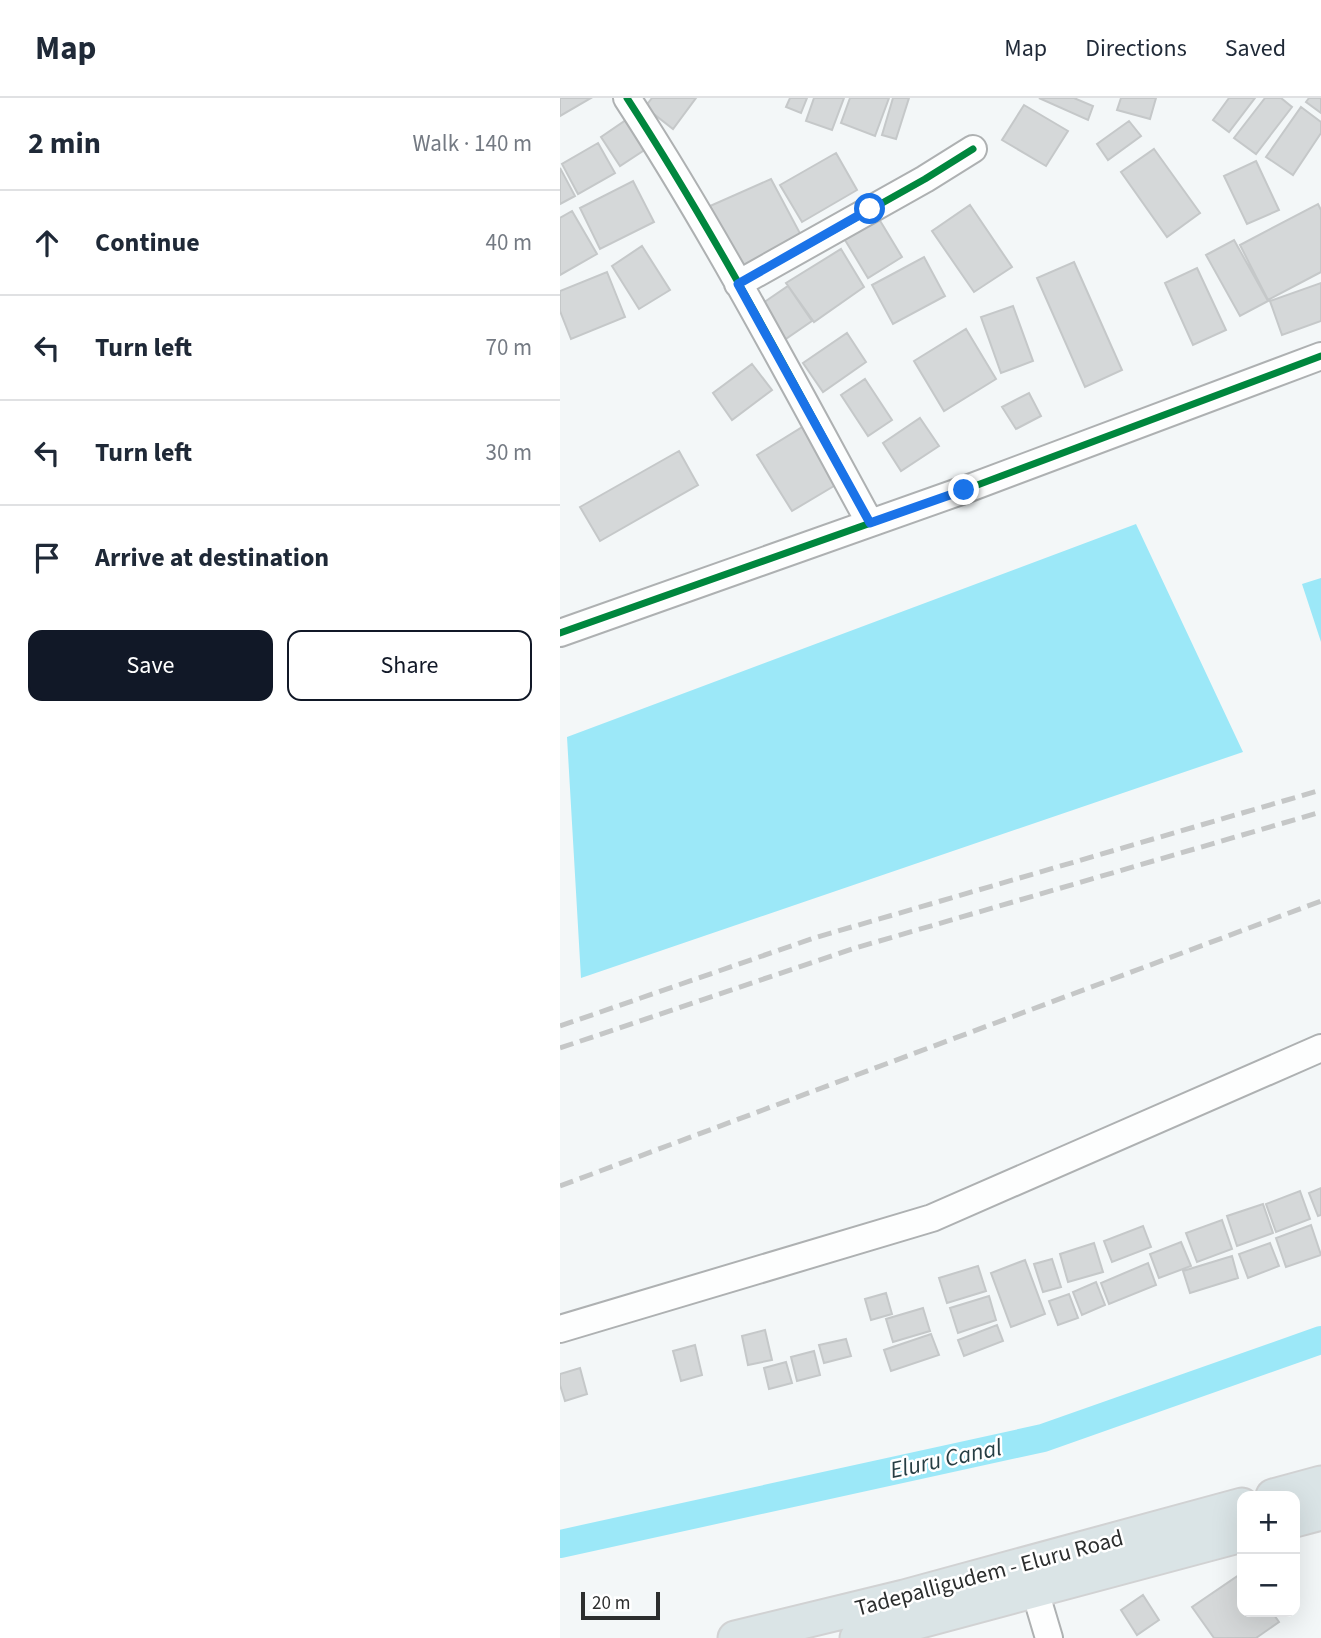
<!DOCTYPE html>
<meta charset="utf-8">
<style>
:root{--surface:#fff;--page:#f2f2f3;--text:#1f2937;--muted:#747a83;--line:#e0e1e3;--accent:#111827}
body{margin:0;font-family:"Source Sans 3",sans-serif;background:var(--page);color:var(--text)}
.controls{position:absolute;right:21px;bottom:21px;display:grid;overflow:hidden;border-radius:14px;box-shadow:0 7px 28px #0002}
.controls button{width:63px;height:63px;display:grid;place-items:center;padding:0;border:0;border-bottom:2px solid var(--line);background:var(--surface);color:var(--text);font:35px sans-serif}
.scale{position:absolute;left:21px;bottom:18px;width:79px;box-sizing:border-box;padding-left:7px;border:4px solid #2c2e2e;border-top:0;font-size:19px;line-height:24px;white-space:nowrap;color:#2c2e2e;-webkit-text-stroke:5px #fff;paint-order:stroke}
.stop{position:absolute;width:21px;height:21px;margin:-16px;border:5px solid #1a73e8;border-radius:50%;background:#fff}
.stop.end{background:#1a73e8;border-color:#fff;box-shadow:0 2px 7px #0008}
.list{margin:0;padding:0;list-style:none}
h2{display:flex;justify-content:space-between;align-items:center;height:91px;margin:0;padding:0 28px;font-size:30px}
h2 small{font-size:23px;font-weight:400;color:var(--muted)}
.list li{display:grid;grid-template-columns:46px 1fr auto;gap:21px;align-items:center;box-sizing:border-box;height:105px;padding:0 28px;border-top:2px solid var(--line)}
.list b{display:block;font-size:26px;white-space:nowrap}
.list em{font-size:23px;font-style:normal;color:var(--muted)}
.actions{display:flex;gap:14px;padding:21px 28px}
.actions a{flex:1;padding:16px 0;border:2px solid var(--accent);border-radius:14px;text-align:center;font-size:24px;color:var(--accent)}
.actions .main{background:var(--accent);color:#fff}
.icon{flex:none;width:38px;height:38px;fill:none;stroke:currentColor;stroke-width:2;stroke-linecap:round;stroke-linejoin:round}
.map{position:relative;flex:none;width:761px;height:1540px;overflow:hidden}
header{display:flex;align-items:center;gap:42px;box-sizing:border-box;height:98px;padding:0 35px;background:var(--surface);border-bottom:2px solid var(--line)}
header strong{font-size:33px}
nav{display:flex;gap:38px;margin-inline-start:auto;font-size:24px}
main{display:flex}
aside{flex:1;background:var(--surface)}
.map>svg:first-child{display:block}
.water{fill:#9ce8f8}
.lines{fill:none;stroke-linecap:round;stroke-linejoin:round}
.canal{stroke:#9ce8f8;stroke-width:28}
.building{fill:#d5d8d9;stroke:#c5c8c9;stroke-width:2}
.minor-casing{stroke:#aeb1b2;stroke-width:30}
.major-casing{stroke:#d1d2d3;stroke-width:37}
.minor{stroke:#fdfefe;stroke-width:26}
.major{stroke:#dae4e6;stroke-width:33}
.rail{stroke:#c5c7c7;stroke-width:5;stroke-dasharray:14 7;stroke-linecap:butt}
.cycleway-casing{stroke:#fff;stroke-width:11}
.cycleway{stroke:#00873e;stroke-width:7}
.route{stroke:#1a73e8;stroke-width:9}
.labels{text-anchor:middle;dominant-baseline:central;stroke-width:5;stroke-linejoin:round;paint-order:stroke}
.street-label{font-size:23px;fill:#2c2e2e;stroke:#fff}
.water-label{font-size:24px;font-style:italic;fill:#263e44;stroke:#fff}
</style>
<header>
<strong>Map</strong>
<nav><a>Map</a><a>Directions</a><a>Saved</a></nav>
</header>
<main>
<aside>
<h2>2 min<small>Walk · 140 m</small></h2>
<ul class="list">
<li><svg class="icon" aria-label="ahead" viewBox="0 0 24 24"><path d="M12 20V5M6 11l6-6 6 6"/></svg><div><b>Continue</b></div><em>40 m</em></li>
<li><svg class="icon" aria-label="left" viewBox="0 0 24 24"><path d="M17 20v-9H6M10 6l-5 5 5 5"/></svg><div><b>Turn left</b></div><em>70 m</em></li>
<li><svg class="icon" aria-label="left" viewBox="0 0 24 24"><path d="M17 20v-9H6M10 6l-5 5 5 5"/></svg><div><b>Turn left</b></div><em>30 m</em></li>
<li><svg class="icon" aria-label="arrive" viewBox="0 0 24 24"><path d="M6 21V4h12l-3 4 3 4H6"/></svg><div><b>Arrive at destination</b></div></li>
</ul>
<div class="actions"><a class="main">Save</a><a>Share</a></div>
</aside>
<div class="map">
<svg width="761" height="1540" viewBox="0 0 761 1540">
<rect width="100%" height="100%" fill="#f3f7f8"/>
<path class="water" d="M576,426L683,654L21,880L7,639Z
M761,480V544L742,486Z"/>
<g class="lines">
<path class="canal" d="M0,1446L483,1340L761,1242"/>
</g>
<path class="building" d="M0,0H31L0,18Z
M92,0H136L113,31L85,9Z
M230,0H247L241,15L226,9Z
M254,0H284L272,32L246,23Z
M290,0H329L315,38L281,25Z
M333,0H349L336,41L322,37Z
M479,0H514L533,8L528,22Z
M561,0H596L590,21L557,12Z
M669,0H695L669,34L653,22Z
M705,0H721L732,9L696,56L674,40Z
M749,0H761V15L746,4Z
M464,7L508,33L486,68L442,42Z
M741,9L761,24V35L733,77L706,59Z
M66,22L86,51L60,68L41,39Z
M569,23L581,38L548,62L537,46Z
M38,45L55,75L18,96L2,66Z
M594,51L640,115L607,139L561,74Z
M276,55L297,92L242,124L220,87Z
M696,63L719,112L687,126L664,78Z
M0,70L15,98L0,106Z
M211,81L243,141L182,173L150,108Z
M73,83L94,124L40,151L20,110Z
M758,106L761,112V174L708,202L680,147Z
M410,107L452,169L414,194L372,133Z
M12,113L37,156L0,177V120Z
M319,121L342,159L308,180L285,142Z
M674,142L708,203L680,218L646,157Z
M82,148L110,192L79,211L52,168Z
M281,151L304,189L254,224L226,185Z
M364,159L385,198L333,226L312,187Z
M514,164L562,272L525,289L477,180Z
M637,170L666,232L633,247L605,185Z
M47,174L65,219L11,241L0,213V193Z
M761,185V223L722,237L710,203Z
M228,188L252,223L217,247L194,211Z
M453,208L473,263L441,275L421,219Z
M406,231L436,281L384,313L354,263Z
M287,235L306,264L263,294L243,265Z
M192,266L212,292L172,322L153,295Z
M305,281L332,322L308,338L281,297Z
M469,295L481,318L456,331L442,309Z
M360,320L379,348L341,373L323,345Z
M244,328L279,385L232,413L197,357Z
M119,353L138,387L40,443L20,409Z
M761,1090V1117L758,1118L749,1095Z
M740,1093L750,1121L716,1134L706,1106Z
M703,1106L713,1135L677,1148L667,1118Z
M662,1122L672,1151L637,1164L626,1135Z
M751,1127L761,1157L726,1169L716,1140Z
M583,1128L591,1149L552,1164L544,1143Z
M621,1144L631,1168L599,1180L590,1156Z
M534,1145L543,1174L508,1184L500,1156Z
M710,1145L719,1168L688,1180L679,1156Z
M672,1158L678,1180L630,1195L623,1173Z
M492,1161L501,1189L483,1194L474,1166Z
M465,1162L485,1216L451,1229L431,1175Z
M588,1165L596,1187L549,1206L541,1185Z
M418,1168L426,1193L387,1205L379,1180Z
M536,1184L545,1207L522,1217L513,1194Z
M326,1195L332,1216L311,1222L305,1201Z
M509,1196L518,1220L498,1227L489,1203Z
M429,1198L436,1222L398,1235L390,1210Z
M363,1210L370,1233L333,1244L326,1221Z
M437,1227L443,1243L404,1258L398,1242Z
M205,1232L212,1262L188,1267L182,1238Z
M371,1236L379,1257L331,1273L324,1252Z
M286,1241L291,1258L264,1265L259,1247Z
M135,1247L142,1277L121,1283L113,1253Z
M254,1253L260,1277L237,1283L231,1259Z
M226,1264L232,1285L209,1291L204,1270Z
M20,1270L27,1296L5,1303L0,1287V1276Z
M682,1475V1514H712L719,1524L696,1540H654L632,1509Z
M583,1497L599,1522L577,1537L561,1512Z"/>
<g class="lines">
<defs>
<path id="minor" d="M67,0C156,137 232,282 310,425
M178,186L365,81L413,51
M0,535L404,392L761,258
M0,1231L372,1120L761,950
M475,1493L489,1540"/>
<path id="major" d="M713,1398L761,1385
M735,1422L761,1415
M175,1540L344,1499L682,1407
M297,1540L682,1437"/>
</defs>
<use href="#minor" class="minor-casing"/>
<use href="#major" class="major-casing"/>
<use href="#minor" class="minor"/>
<use href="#major" class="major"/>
<path class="rail" d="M0,928L254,840L761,692
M0,950L292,851L761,714
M0,1088L761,803"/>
<defs>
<path id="cycleway" d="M67,0C156,137 232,282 310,425
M178,186L365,81L413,51
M0,535L404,392L761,258"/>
</defs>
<use href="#cycleway" class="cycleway-casing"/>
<use href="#cycleway" class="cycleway"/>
</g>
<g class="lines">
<path class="route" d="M310,111L178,186L310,425L404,392"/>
</g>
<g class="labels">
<g class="street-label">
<text transform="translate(429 1475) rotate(-15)">Tadepalligudem - Eluru Road</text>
</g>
<g class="water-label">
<text transform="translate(386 1361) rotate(-12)">Eluru Canal</text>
</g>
</g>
</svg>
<div class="controls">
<button>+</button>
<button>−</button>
</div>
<div class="scale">20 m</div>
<div class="stop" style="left:310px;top:111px"></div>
<div class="stop end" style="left:404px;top:392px"></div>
</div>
</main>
